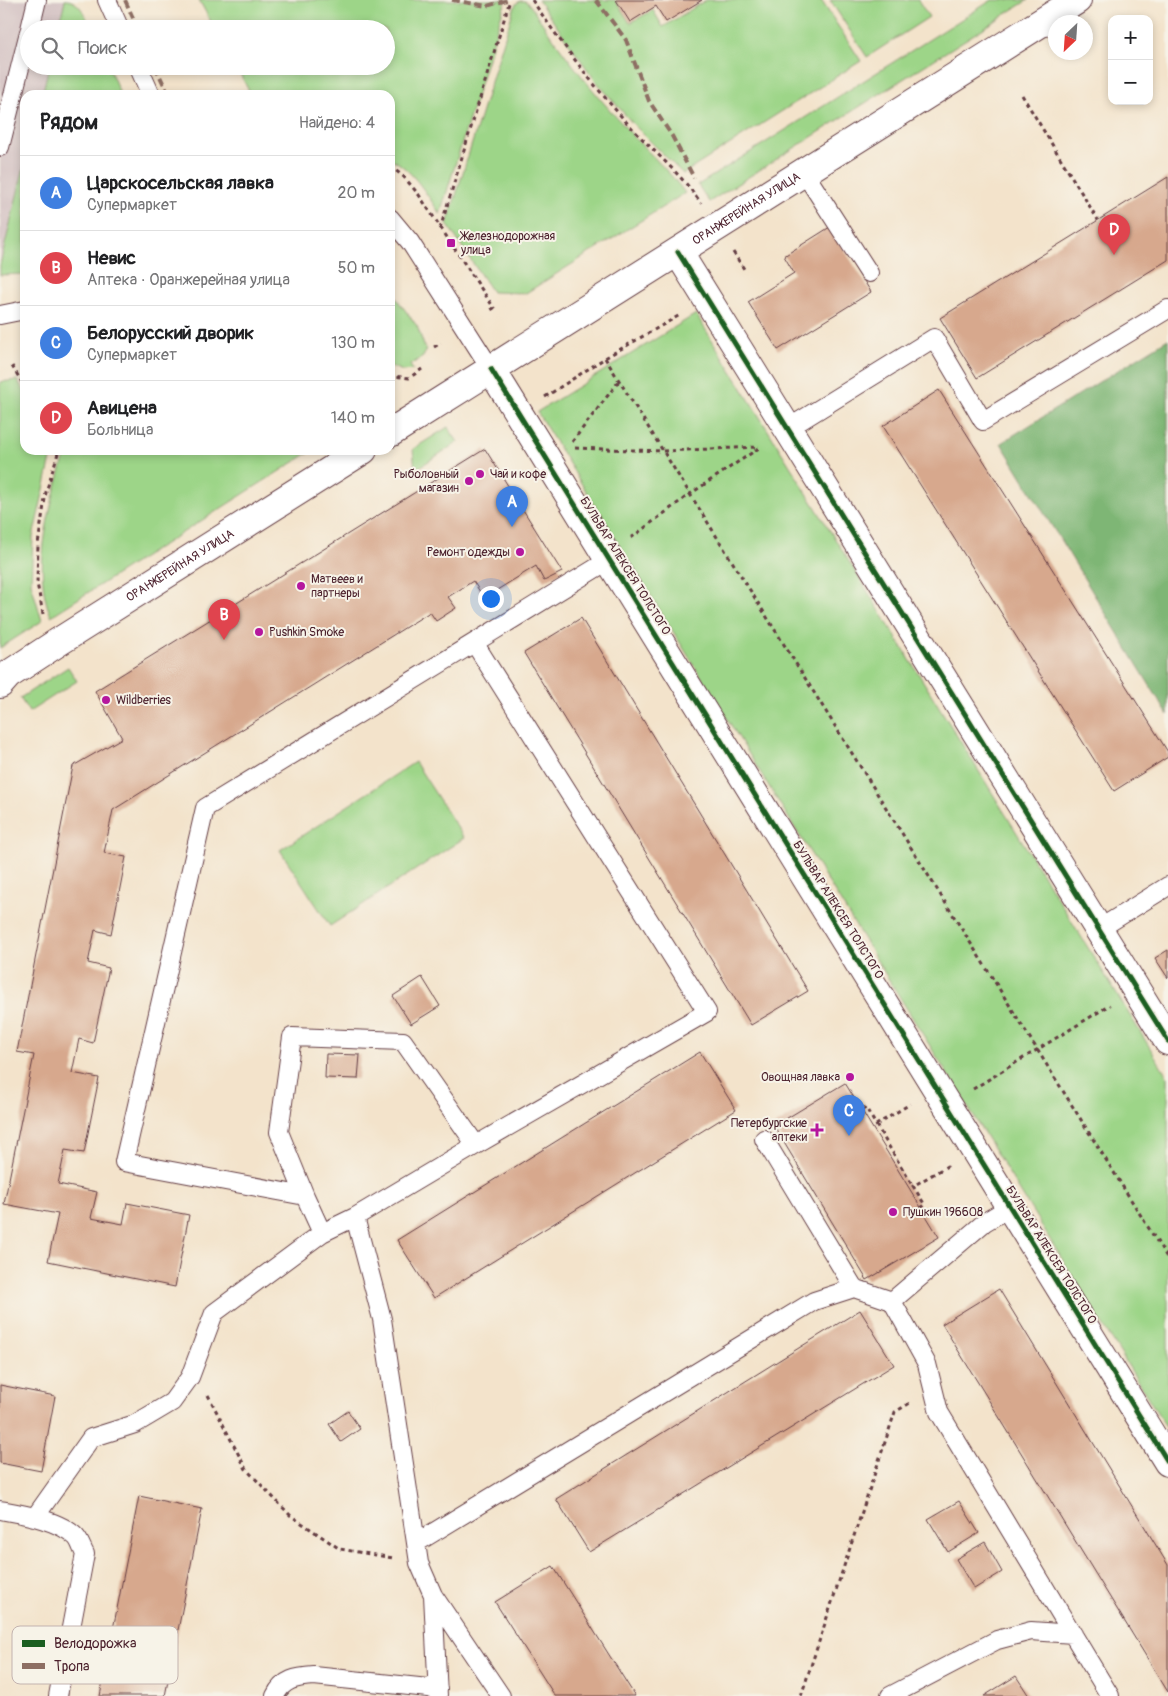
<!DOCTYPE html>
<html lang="ru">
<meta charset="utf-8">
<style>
:root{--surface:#fff;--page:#f2f2f2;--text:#202124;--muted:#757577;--line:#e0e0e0;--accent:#0f766e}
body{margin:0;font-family:Pangolin,sans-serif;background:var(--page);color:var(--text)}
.controls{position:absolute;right:15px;top:15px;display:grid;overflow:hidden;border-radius:10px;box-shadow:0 2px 8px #0003}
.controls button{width:45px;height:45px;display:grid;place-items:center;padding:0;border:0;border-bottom:1px solid var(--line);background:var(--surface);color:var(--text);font:25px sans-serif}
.compass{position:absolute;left:1048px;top:15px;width:45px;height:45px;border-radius:50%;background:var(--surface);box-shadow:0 2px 8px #0003;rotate:205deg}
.you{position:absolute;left:490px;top:598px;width:18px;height:18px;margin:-12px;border:4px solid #fff;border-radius:50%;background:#1a73e8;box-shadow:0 0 0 8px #1a73e833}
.badge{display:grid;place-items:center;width:32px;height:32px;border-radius:50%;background:var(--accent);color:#fff;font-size:16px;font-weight:700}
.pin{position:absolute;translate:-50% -41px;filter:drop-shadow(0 1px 2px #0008)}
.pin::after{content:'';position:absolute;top:26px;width:18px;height:15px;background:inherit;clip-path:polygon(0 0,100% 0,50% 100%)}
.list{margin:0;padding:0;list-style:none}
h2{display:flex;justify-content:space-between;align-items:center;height:65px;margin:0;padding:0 20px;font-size:21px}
h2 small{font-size:16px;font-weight:400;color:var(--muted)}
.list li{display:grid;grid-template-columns:32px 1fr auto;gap:15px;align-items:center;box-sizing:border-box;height:75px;padding:0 20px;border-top:1px solid var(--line)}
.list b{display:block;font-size:19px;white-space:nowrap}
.list p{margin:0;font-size:16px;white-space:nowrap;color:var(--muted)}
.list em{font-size:16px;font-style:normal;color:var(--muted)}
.icon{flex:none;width:28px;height:28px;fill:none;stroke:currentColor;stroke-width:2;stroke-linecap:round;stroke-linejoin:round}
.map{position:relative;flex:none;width:1168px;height:1696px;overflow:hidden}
.search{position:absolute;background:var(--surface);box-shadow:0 2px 8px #0003;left:20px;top:20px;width:375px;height:55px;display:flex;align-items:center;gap:12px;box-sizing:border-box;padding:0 18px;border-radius:28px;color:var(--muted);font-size:19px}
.panel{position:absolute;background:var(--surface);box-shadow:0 2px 8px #0003;left:20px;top:90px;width:375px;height:365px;border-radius:15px}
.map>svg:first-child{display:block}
.industrial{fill:#d2bfc1}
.green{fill:#9dd588;stroke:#747a5a}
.forest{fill:#7eb674;stroke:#646a50}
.building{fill:#d7a88d}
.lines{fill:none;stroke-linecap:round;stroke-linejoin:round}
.service-casing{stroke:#633c43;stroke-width:20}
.minor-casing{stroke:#633c43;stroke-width:30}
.tertiary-casing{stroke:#633c43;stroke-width:30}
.path{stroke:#633c43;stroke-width:3;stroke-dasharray:4 4;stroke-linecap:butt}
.service{stroke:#fff;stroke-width:18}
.minor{stroke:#fff;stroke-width:28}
.tertiary{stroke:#fff;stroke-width:28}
.quiet{stroke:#8d6e63;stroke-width:4;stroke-dasharray:8 4;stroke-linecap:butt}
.cycleway-casing{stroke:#f7f3e8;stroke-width:8}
.cycleway{stroke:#1b5e20;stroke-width:5}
.poi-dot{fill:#b5179e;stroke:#f7f3e8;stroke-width:2}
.labels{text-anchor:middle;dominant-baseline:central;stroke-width:4;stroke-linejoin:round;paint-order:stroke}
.street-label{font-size:12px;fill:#4a1f2b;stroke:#f7f3e8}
.poi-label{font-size:12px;fill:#4a1f2b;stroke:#f7f3e8;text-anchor:start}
.key{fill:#f7f3e8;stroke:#c3b3af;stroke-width:1}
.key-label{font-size:14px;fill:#4a1f2b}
</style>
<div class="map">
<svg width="1168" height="1696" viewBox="0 0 1168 1696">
<rect width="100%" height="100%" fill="#f7f3e8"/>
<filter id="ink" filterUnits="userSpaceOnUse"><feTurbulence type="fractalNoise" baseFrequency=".02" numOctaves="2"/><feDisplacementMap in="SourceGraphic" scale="10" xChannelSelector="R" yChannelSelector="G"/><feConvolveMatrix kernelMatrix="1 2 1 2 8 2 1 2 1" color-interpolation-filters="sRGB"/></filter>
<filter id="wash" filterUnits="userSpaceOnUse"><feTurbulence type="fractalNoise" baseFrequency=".0096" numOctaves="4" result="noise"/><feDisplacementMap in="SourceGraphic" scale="20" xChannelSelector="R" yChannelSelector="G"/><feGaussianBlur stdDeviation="1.12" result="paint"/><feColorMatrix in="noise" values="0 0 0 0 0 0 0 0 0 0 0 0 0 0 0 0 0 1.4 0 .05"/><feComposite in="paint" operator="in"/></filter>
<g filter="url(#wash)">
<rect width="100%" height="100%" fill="#f3e3cb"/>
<path class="industrial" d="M0,0H65L58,29H29V66H49L42,95H25V163L0,265Z"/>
<path class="green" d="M65,0C80,0 86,16 91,29H58Z
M199,0H506L440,214C426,193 413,170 390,158V95H251L236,66H386V29H215Z
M538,0H615L630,23L653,10L663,27L706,0H821L861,61L683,174L634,125L595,80Z
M830,0H918L929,17L867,57Z
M992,0H1028L709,202L698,185Z
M520,1H525L529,4C559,48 590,89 626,128C645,150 668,169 685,193L526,293L492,292L447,224L513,11L516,4Z
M49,66H108L119,91L117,95H42Z
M25,163V274L0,275V265Z
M390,290L417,326L426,351L423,357L410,365L413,370L403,371L390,366Z
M696,314L1168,1077V1430L537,412Z
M17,380L25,392V450H53L33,537L31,583L42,621L0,648V382Z
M448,427L458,442L415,470L413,449Z
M67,450H313L51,616C30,569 52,497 67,450Z
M68,667L77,681L29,712L20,698Z
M415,762L464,838L330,926L280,850Z"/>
<path class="forest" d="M1168,339V715L1001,443Z"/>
<g id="blocks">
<path class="building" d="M616,0H702L666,22L656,6L630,22Z
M1168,177V260L977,378L940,318Z
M830,227L871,292L778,350L748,302L794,273L784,256Z
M939,390L1168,752V757L1114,791L883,426Z
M485,449L562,572L544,581L536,566L484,598L473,581L448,597L456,608L436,621L430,612L113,810L104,853L126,857L111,934L95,930L88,963L109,968L93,1043L79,1039L72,1073L99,1078L84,1153L65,1150L58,1184L97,1192L91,1218L123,1224L127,1203L189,1215L175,1287L48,1261L58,1214L4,1204L34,1055L17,1052L73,766L122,738L95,691Z
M581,618L808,991L751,1025L524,653Z
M1168,950V978L1155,958Z
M422,977L440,1006L411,1024L393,996Z
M700,1052L736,1110L434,1298L397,1240Z
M326,1054L360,1055L358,1079L325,1078Z
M845,1083L939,1237L867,1280L774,1126Z
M999,1289L1168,1565V1692L942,1324Z
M860,1310L894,1365L589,1552L556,1499Z
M0,1385L55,1396L41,1471L0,1463Z
M348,1411L360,1429L341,1442L329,1424Z
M139,1496L202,1509L165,1696H100Z
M959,1501L979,1533L948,1552L928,1519Z
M985,1542L1002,1572L974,1589L956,1559Z
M553,1566L635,1696H555L495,1602Z
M1016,1676L1029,1696H984Z"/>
</g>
</g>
<g filter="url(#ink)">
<use href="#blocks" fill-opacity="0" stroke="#633c43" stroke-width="1"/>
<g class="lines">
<defs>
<path id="service" d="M107,0L120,29
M30,29L37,0
M138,66L151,95
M0,147L29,32
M804,172L869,273
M390,218L410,242L491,369
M0,315L25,310
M787,429L934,338L983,421L1168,309
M1099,929L1168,886
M764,1139L854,1288
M305,1196L279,1132L292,1037L403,1041L476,1145
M355,1217L476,1145L707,1012L475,644
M322,1233L305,1196L124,1162L205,808L609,560
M892,1301L927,1364L939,1412L1110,1696
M0,1510C22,1514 60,1520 76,1537C80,1541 82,1549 85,1554L58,1696
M35,1517L91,1438L135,1424L172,1402L190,1377L214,1313L322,1233L355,1217L382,1319L416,1543
M433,1595L438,1696
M275,1696C283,1679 297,1677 314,1676L438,1689
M501,1696L433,1595L419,1563L416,1543L814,1301L854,1288L892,1301L985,1222L1010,1207
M890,1696L997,1640L1031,1631L1073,1634"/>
<path id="minor" d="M678,252L1168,1041
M491,369L1168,1462"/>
<g id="tertiary">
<path id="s1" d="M390,433L1077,0"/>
<path id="s2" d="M0,684L8,675L60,641L363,450"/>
</g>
</defs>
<use href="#service" class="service-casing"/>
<use href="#minor" class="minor-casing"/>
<use href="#tertiary" class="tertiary-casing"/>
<path class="path" d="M532,0C562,44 594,87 631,127C654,152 681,174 701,203
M1022,95L1098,220
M390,166L404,177L419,195L494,308L489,311
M440,229L510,0
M733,252L744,269
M434,347L441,343
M605,358L1168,1259
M12,366L25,387
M390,374L394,376L409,378L422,369
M545,397L605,358L680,315
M572,442L619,381
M575,448L663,451L759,447
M631,538L690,494L759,448
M43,614L37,583L38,544L46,492L59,450
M973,1089L1110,1005
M862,1110L866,1108L876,1125L910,1104
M876,1125L913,1186
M921,1208L925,1205L913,1186L949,1165
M208,1395L246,1469L290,1515L340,1549L393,1558
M801,1696L895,1412L910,1403"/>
<use href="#service" class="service"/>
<use href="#minor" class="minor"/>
<use href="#tertiary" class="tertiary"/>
<path class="quiet" d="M125,0L138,29
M452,0L487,6L507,0
M596,0L626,40L649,101L672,136L694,178
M155,66L169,95"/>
<defs>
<path id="cycleway" d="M678,252L1168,1041
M491,369L1168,1462"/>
</defs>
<use href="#cycleway" class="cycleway-casing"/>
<use href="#cycleway" class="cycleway"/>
</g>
</g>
<g class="poi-dot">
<rect x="446" y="238" width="10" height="10" rx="2.5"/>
<circle cx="480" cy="474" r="5"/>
<circle cx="469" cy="481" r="5"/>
<circle cx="520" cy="552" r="5"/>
<circle cx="301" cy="586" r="5"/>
<circle cx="259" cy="632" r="5"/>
<circle cx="106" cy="700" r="5"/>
<circle cx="850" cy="1077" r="5"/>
<path d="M814.5 1122.5h5v5h5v5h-5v5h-5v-5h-5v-5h5z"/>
<circle cx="893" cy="1212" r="5"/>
</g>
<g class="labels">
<g class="street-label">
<text stroke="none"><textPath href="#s1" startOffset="421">ОРАНЖЕРЕЙНАЯ УЛИЦА</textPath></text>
<text stroke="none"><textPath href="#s2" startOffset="216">ОРАНЖЕРЕЙНАЯ УЛИЦА</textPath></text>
<text transform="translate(625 566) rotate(58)">БУЛЬВАР АЛЕКСЕЯ ТОЛСТОГО</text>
<text transform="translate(838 910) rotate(58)">БУЛЬВАР АЛЕКСЕЯ ТОЛСТОГО</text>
<text transform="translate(1051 1255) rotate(58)">БУЛЬВАР АЛЕКСЕЯ ТОЛСТОГО</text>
</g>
<g class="poi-label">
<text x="461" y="236">Железнодорожная<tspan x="461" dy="14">улица</tspan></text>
<text x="459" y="474" text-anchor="end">Рыболовный<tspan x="459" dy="14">магазин</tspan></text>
<text x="490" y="474">Чай и кофе</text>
<text x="510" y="552" text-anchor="end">Ремонт одежды</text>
<text x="311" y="579">Матвеев и<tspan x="311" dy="14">партнеры</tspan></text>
<text x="269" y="632">Pushkin Smoke</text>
<text x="116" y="700">Wildberries</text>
<text x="840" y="1077" text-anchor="end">Овощная лавка</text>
<text x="807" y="1123" text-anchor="end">Петербургские<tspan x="807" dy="14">аптеки</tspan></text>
<text x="903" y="1212">Пушкин 196608</text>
</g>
</g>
<rect x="12" y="1626" width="166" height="58" rx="8" class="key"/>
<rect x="22" y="1640" width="23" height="7" fill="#1b5e20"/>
<rect x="22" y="1663" width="23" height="6" fill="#8d6e63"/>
<g class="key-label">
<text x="54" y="1648">Велодорожка</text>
<text x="54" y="1671">Тропа</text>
</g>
</svg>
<div class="controls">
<button>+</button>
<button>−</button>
</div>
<svg class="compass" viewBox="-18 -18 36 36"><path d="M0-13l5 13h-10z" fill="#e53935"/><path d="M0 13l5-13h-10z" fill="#757577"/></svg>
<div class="you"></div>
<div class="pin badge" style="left:512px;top:527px;background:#3f7fe0">A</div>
<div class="pin badge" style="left:224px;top:640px;background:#e0444e">B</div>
<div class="pin badge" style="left:849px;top:1136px;background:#3f7fe0">C</div>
<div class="pin badge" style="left:1114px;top:255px;background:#e0444e">D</div>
<div class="search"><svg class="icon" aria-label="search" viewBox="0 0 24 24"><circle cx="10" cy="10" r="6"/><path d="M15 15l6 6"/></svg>Поиск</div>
<section class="panel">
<h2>Рядом<small>Найдено: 4</small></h2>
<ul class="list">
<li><span class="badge" style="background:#3f7fe0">A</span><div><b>Царскосельская лавка</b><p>Супермаркет</p></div><em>20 m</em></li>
<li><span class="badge" style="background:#e0444e">B</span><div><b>Невис</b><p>Аптека · Оранжерейная улица</p></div><em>50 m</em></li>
<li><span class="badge" style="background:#3f7fe0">C</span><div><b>Белорусский дворик</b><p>Супермаркет</p></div><em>130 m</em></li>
<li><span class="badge" style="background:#e0444e">D</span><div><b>Авицена</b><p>Больница</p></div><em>140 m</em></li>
</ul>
</section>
</div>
